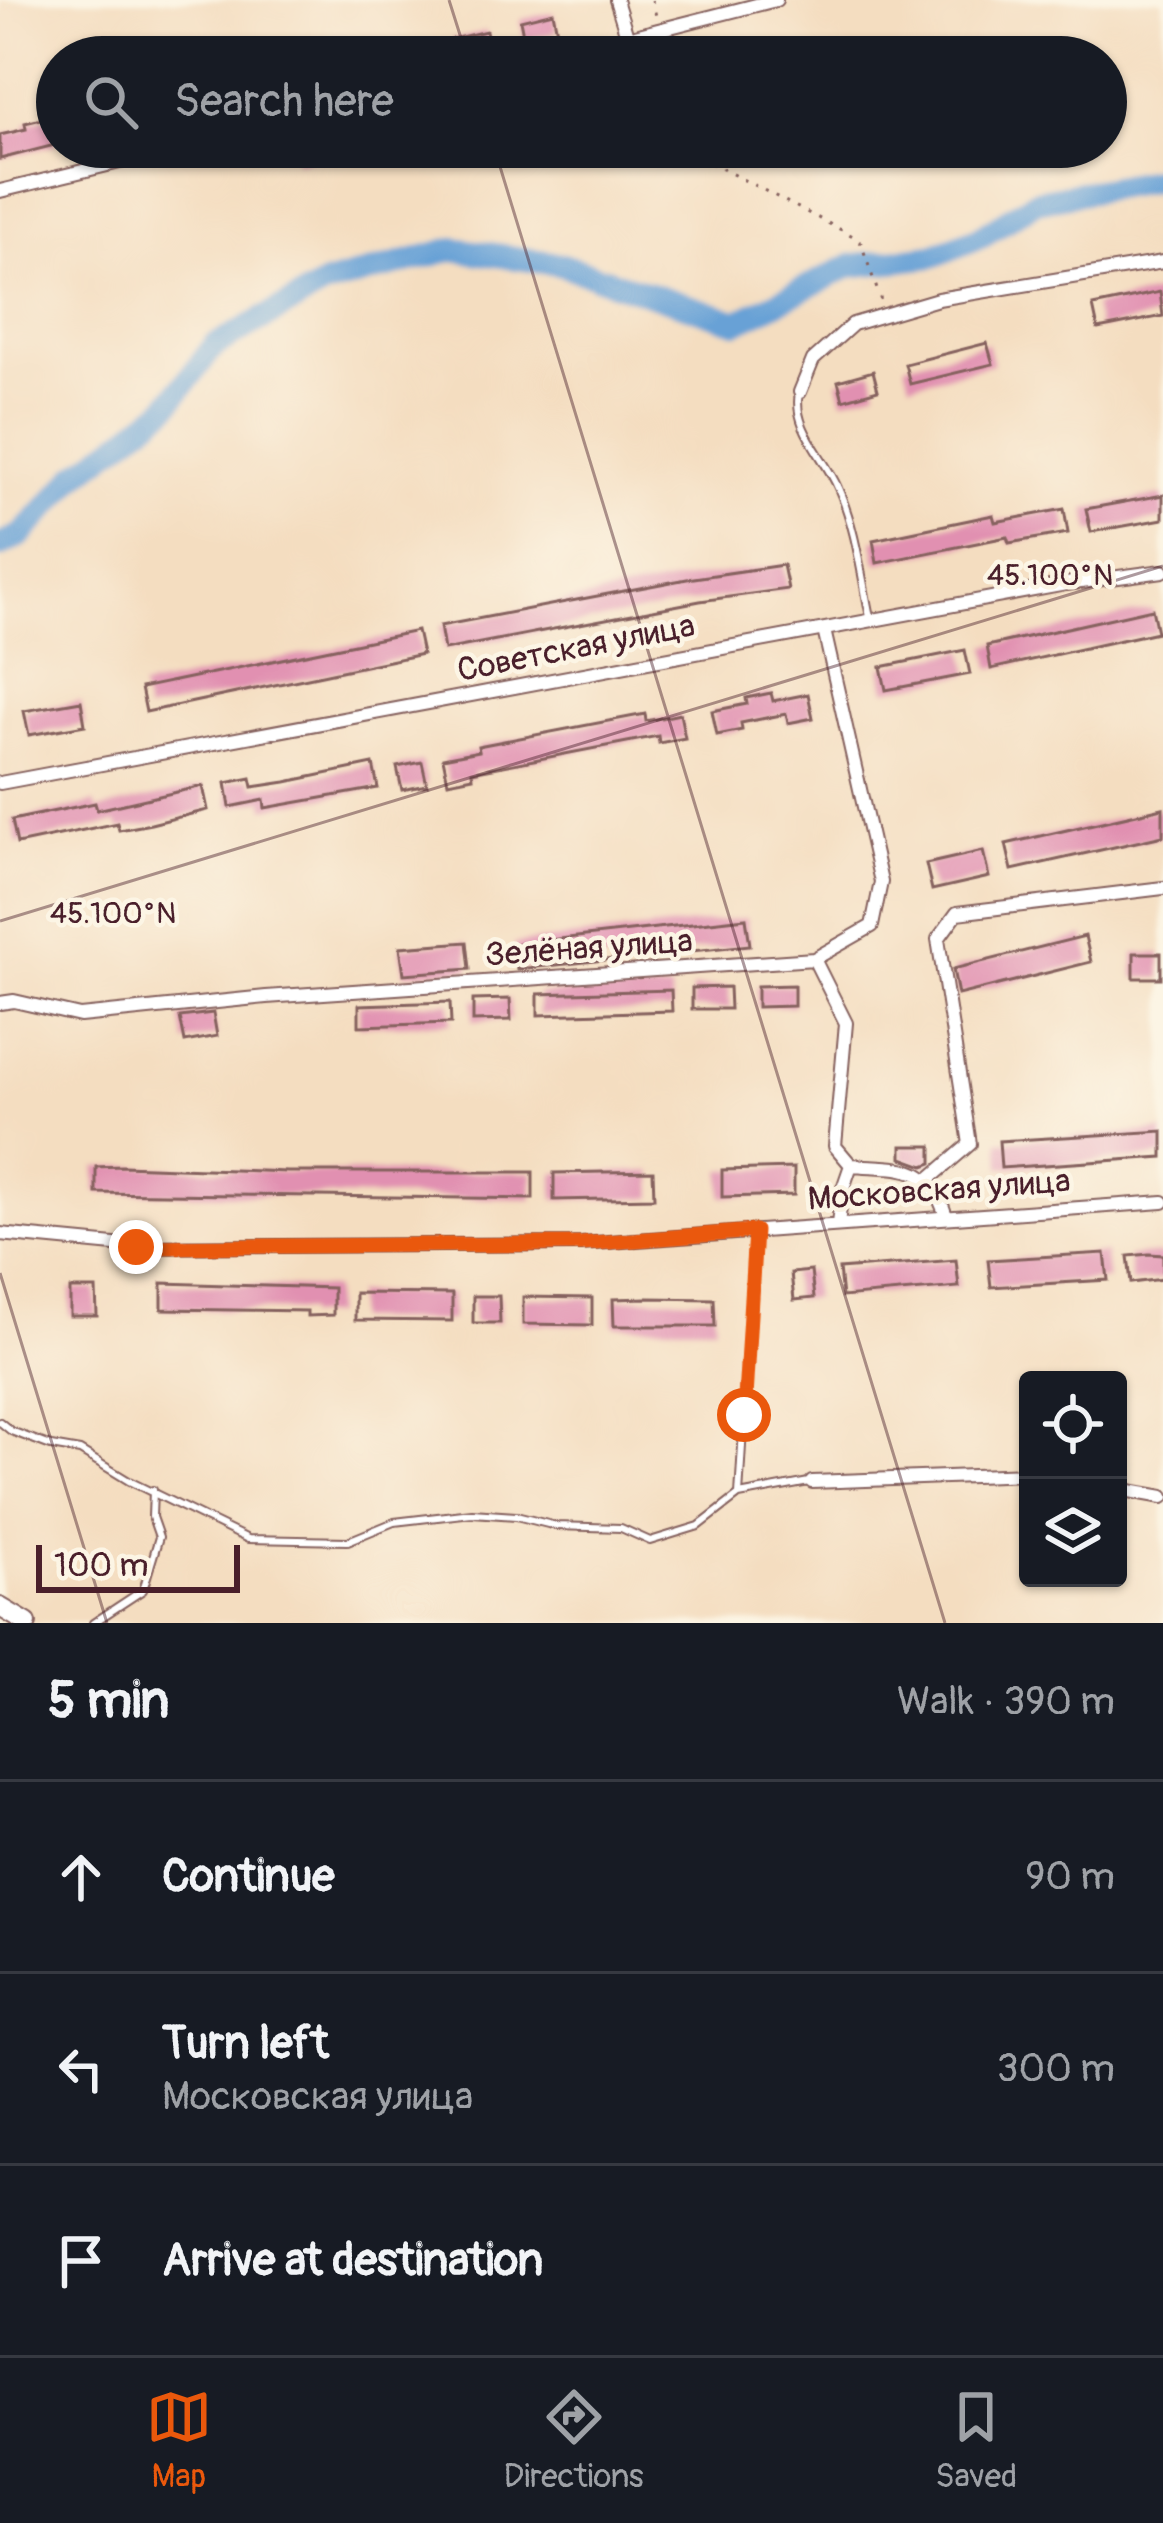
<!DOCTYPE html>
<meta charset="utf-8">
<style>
:root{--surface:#171b24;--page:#242831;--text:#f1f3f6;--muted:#9ea1a6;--line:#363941;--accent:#ea580c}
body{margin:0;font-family:Pangolin,sans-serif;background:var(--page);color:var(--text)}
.controls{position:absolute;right:36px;bottom:36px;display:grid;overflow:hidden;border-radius:12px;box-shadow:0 3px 9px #0004}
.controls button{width:108px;height:108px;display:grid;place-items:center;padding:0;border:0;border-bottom:3px solid var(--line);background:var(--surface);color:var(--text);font:60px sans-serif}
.scale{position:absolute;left:36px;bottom:30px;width:204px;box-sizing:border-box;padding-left:12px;border:6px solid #4a1f2b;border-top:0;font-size:33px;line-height:42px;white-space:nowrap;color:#4a1f2b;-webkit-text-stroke:9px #fcf5e5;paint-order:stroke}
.stop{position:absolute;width:36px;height:36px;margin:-27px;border:9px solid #ea580c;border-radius:50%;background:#fff}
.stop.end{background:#ea580c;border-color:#fff;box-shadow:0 3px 12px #0008}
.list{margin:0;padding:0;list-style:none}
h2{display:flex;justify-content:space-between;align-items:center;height:156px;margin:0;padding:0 48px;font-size:51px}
h2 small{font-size:39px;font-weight:400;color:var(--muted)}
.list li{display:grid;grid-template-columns:78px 1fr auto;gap:36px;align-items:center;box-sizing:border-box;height:192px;padding:0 48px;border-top:3px solid var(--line)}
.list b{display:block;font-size:45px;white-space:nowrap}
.list p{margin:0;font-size:39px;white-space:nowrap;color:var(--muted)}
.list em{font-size:39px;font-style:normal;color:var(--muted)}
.icon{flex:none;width:66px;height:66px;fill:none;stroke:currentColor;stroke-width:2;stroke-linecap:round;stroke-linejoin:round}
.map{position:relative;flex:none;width:1163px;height:1623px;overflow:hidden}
.search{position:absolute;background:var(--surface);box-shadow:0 3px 9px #0004;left:36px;right:36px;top:36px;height:132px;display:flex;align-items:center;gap:30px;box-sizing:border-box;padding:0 42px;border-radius:66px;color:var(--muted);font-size:45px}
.sheet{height:732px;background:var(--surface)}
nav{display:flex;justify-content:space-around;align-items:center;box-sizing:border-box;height:168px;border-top:3px solid var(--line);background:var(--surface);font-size:33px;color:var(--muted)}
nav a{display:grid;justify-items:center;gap:6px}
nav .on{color:var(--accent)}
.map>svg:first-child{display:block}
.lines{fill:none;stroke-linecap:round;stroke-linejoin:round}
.river{stroke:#67a1d6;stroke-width:24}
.building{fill:#e190b1}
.lane-casing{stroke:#86625f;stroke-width:10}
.street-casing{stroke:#86625f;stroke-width:16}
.primary-casing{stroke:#86625f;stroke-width:22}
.path{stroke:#86625f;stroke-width:3;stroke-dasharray:3 9;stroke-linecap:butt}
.lane{stroke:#fff;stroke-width:6}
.street{stroke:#fff;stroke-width:12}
.primary{stroke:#fff;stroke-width:18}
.route{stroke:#ea580c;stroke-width:15}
.ticks{fill:none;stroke:#4a1f2b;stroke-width:3;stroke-opacity:0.45}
.labels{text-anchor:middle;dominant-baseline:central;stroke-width:9;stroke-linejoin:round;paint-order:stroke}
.street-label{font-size:33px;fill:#4a1f2b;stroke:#fcf5e5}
.ticks-label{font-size:30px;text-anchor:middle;fill:#4a1f2b;stroke:#fcf5e5;stroke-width:9;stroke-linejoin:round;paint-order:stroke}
</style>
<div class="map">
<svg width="1163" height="1623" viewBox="0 0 1163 1623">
<rect width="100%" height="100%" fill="#fcf5e5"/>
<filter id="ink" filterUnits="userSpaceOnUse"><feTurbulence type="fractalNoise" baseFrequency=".00833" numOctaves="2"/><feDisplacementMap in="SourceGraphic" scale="24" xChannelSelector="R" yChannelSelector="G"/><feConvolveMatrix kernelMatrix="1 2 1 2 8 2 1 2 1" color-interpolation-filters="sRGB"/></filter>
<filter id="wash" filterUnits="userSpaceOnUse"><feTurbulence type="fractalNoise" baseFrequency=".004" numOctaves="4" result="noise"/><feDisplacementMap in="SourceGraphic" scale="48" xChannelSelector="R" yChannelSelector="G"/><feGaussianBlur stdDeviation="2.7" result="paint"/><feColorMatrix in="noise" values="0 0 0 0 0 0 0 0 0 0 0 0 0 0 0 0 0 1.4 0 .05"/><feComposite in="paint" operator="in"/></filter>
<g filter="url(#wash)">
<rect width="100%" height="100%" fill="#f4ddc0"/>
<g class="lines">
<path class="river" d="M0,546L23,534L77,475L166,408L214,346L325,285L453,249L559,264L737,322L850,266L933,256L982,236L1036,201L1163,178"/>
</g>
<g id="blocks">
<path class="building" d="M553,12L557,32L524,40L520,20Z
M486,31L491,51L456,57L452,39Z
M431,43L435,57H391V53Z
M50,117L55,145L0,159V135L26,129L25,123Z
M294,147H341V151L297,162Z
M1160,292L1163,316L1098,329L1093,306Z
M987,343L993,364L910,384L905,364Z
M873,371L878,390L843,400L838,381Z
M1163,495V519L1091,532L1086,509Z
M1064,509L1068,533L1009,543L1007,537L877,563L873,540L993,515L995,522Z
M783,565L788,589L700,601L444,650L440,626L687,579Z
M1152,609L1157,632L991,669L987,646Z
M417,631L422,654L146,712L141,688Z
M965,650L970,674L886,690L881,667Z
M771,693L773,701L808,694L813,718L788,723L786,714L741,723L742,730L717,735L712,711L747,704L746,698Z
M81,701L85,725L29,735L24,711Z
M645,714L646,721L680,714L685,738L659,743L658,736L472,772L473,777L448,782L443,758L479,751L478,746Z
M422,762L427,785L402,790L397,767Z
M373,764L378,788L265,808L264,800L230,807L226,783L251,778L253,787L286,782Z
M203,786L208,810L151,824L119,830L117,823L17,844L12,820L95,803L97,810Z
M1163,808V836L1012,870L1006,844Z
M983,851L989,877L932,890L926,864Z
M746,918L750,945L517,969L514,944Z
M1085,936L1091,962L958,995L953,969Z
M467,942L470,969L404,974L400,947Z
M1134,953H1161V978H1134Z
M794,985V1006L757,1007V986Z
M729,987L730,1009H692V988Z
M671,990L672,1011L538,1015V994Z
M510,999L511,1020L473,1021V1000Z
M450,1002L451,1023L359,1026V1005Z
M213,1013L217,1036L185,1042L180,1017Z
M1163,1131V1157L1001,1168L999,1141Z
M902,1146H932V1163L924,1166L902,1158Z
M122,1166L288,1172H533V1199L96,1193V1167Z
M794,1168V1195L722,1197V1170Z
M653,1171L654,1198L554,1200V1173Z
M1105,1253L1108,1280L991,1287L988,1260Z
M1149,1254L1163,1255V1279L1131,1283L1128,1256Z
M956,1260L959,1287L842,1297L839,1269Z
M811,1271L814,1298L794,1300L791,1273Z
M162,1283L333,1288V1315L307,1316V1311L162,1309Z
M70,1289H96L97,1316H70Z
M355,1293L452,1294V1321L355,1320Z
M473,1296H499L500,1323H473Z
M523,1297L592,1298V1325L523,1324Z
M647,1298L714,1299L715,1326H614L613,1299Z"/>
</g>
</g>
<g filter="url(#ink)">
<use href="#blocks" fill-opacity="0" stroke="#86625f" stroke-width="3"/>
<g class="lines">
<defs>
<path id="lane" d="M799,393C792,428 825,457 838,488C856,528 861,574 870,617
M0,1422L11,1431L51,1446L80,1451L129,1481L248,1539L348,1541L394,1522L472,1513L516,1516L556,1526L621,1528L650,1541L699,1526L739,1495L809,1482
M739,1495L755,1231
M93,1623L143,1590L159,1537L152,1517L153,1490"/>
<path id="street" d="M616,0L628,39
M552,57L776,0
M0,191L182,147
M800,392L813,360L853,324L938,299L1163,262
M0,783L1066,584L1163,571
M814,959L846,1023L835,1146L851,1165C902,1169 928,1161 946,1216
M0,1003L14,1001L80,1016L266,997L814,959L872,926L881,882L824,630
M927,1181L970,1144L938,939L957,913L1163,888
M838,1224L842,1191L851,1165
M0,1234L135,1247L581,1244L1163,1202
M812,1482L1028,1474
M1118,1489L1163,1497"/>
<path id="primary" d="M0,1607L27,1623"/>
</defs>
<use href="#lane" class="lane-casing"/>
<use href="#street" class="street-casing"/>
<use href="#primary" class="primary-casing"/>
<path class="path" d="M652,0L656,16
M663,42L668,57
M693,147L705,160L853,236L861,243L881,301"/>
<use href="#lane" class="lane"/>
<use href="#street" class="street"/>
<use href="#primary" class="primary"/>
</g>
</g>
<g class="lines" filter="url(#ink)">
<path class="route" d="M136,1247L581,1244L755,1231L744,1415"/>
</g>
<path class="ticks" d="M449,0L467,57M494,147L945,1623M0,921L1163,566M0,1273L107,1623"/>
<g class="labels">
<g class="street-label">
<text transform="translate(576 648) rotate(-11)">Советская улица</text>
<text transform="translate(589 948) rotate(-4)">Зелёная улица</text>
<text transform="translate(939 1190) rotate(-4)">Московская улица</text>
</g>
</g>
<g class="ticks-label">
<text x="1050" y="585">45.100°N</text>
<text x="113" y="923">45.100°N</text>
</g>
</svg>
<div class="controls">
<button><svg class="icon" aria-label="locate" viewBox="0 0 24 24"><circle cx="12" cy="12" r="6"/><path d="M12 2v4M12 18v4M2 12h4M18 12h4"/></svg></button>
<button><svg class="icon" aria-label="layers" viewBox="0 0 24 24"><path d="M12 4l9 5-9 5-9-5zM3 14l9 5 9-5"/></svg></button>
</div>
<div class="scale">100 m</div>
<div class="stop" style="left:744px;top:1415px"></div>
<div class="stop end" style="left:136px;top:1247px"></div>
<div class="search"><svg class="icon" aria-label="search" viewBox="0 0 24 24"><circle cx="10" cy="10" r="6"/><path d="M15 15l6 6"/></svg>Search here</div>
</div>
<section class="sheet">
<h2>5 min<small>Walk · 390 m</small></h2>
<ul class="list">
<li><svg class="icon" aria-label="ahead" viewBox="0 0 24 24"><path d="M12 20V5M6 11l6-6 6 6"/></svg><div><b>Continue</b></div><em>90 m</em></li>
<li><svg class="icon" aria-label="left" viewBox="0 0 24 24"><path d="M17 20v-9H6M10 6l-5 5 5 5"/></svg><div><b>Turn left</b><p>Московская улица</p></div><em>300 m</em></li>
<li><svg class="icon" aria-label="arrive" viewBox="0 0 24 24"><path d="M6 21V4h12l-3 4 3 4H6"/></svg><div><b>Arrive at destination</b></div></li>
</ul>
</section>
<nav>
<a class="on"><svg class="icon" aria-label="map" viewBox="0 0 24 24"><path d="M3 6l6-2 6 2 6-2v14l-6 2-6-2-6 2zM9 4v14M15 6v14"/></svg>Map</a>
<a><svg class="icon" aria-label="directions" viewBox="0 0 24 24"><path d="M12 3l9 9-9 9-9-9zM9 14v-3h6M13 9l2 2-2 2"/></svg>Directions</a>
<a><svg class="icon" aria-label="saved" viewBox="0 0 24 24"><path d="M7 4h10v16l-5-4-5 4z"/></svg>Saved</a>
</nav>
